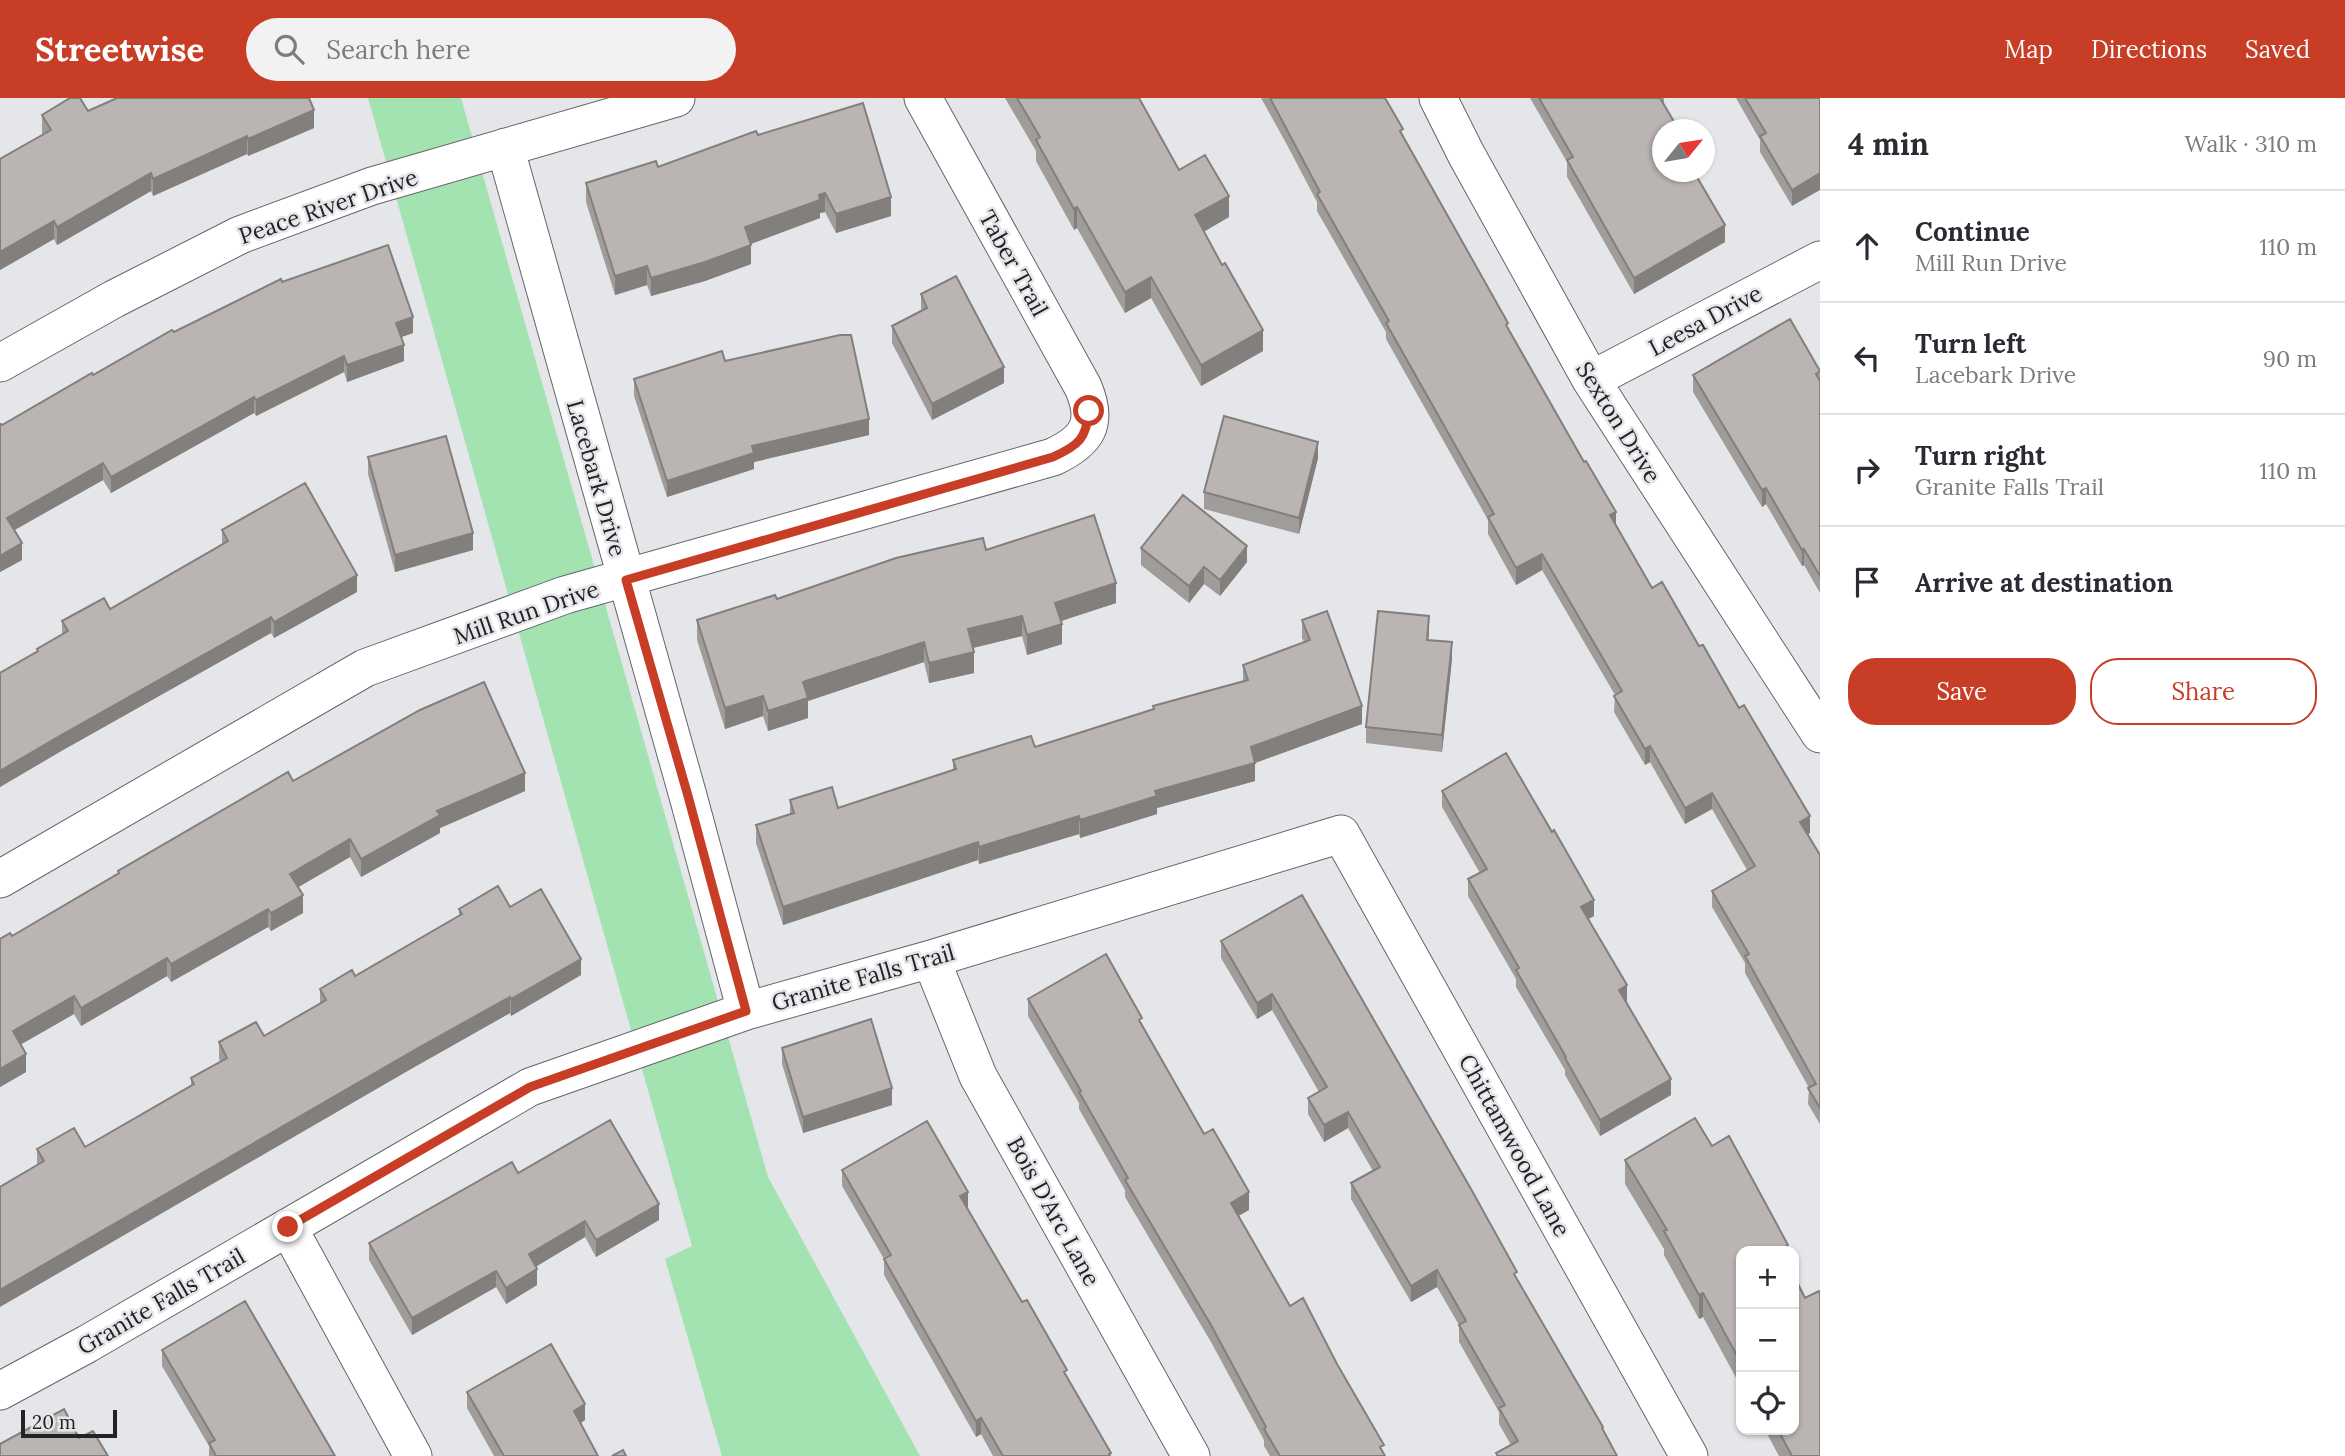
<!DOCTYPE html>
<meta charset="utf-8">
<style>
:root{--surface:#fff;--page:#f2f2f3;--text:#2b2b33;--muted:#7c7c81;--line:#e1e1e2;--accent:#c83d25}
body{margin:0;font-family:Lora,serif;background:var(--page);color:var(--text)}
.controls{position:absolute;right:21px;bottom:21px;display:grid;overflow:hidden;border-radius:14px;box-shadow:0 2px 5px #0004}
.controls button{width:63px;height:63px;display:grid;place-items:center;padding:0;border:0;border-bottom:2px solid var(--line);background:var(--surface);color:var(--text);font:35px sans-serif}
.compass{position:absolute;left:1652px;top:21px;width:63px;height:63px;border-radius:50%;background:var(--surface);box-shadow:0 2px 5px #0004;rotate:60deg}
.scale{position:absolute;left:21px;bottom:18px;width:96px;box-sizing:border-box;padding-left:7px;border:4px solid #222324;border-top:0;font-size:19px;line-height:24px;white-space:nowrap;color:#222324;-webkit-text-stroke:5px #e5e6ea;paint-order:stroke}
.stop{position:absolute;width:21px;height:21px;margin:-16px;border:5px solid #c83d25;border-radius:50%;background:#fff}
.stop.end{background:#c83d25;border-color:#fff;box-shadow:0 2px 7px #0008}
.list{margin:0;padding:0;list-style:none}
h2{display:flex;justify-content:space-between;align-items:center;height:91px;margin:0;padding:0 28px;font-size:30px}
h2 small{font-size:23px;font-weight:400;color:var(--muted)}
.list li{display:grid;grid-template-columns:46px 1fr auto;gap:21px;align-items:center;box-sizing:border-box;height:112px;padding:0 28px;border-top:2px solid var(--line)}
.list b{display:block;font-size:26px;white-space:nowrap}
.list p{margin:0;font-size:23px;white-space:nowrap;color:var(--muted)}
.list em{font-size:23px;font-style:normal;color:var(--muted)}
.actions{display:flex;gap:14px;padding:21px 28px}
.actions a{flex:1;padding:16px 0;border:2px solid var(--accent);border-radius:28px;text-align:center;font-size:24px;color:var(--accent)}
.actions .main{background:var(--accent);color:#fff}
.icon{flex:none;width:38px;height:38px;fill:none;stroke:currentColor;stroke-width:2;stroke-linecap:round;stroke-linejoin:round}
.map{position:relative;flex:none;width:1820px;height:1358px;overflow:hidden}
header{display:flex;align-items:center;gap:42px;box-sizing:border-box;height:98px;padding:0 35px;background:var(--accent);color:#fff}
header strong{font-size:33px}
nav{display:flex;gap:38px;margin-inline-start:auto;font-size:24px}
.search{width:490px;height:63px;background:var(--page);display:flex;align-items:center;gap:18px;box-sizing:border-box;padding:0 24px;border-radius:38px;color:var(--muted);font-size:26px}
main{display:flex}
aside{flex:1;background:var(--surface)}
.map>svg:first-child{display:block}
.green{fill:#a3e2b1}
.lines{fill:none;stroke-linecap:round;stroke-linejoin:round}
.minor-casing{stroke:#656569;stroke-width:39}
.minor{stroke:#fff;stroke-width:37}
.wall{fill:#a09c9a}
.shaded-wall{fill:#827f7d}
.building{fill:#bab5b3;stroke:#827f7d;stroke-width:2}
.route{stroke:#c83d25;stroke-width:9}
.labels{text-anchor:middle;dominant-baseline:central;stroke-width:5;stroke-linejoin:round;paint-order:stroke}
.street-label{font-size:23px;fill:#222324;stroke:#e5e6ea}
</style>
<header>
<strong>Streetwise</strong>
<div class="search"><svg class="icon" aria-label="search" viewBox="0 0 24 24"><circle cx="10" cy="10" r="6"/><path d="M15 15l6 6"/></svg>Search here</div>
<nav><a>Map</a><a>Directions</a><a>Saved</a></nav>
</header>
<main>
<div class="map">
<svg width="1820" height="1358" viewBox="0 0 1820 1358">
<rect width="100%" height="100%" fill="#e5e6ea"/>
<path class="green" d="M368,0H461L768,1079L920,1358H722L665,1161L692,1148Z"/>
<g class="lines">
<defs>
<path id="minor" d="M1438,0L1466,56L1591,282L1820,636
M505,49L688,698L746,913
M0,265L114,201L240,137L372,88L676,0
M1591,282L1820,162
M0,781L365,570L565,497L1053,359C1087,343 1099,326 1083,289L923,0
M931,861L978,978L1191,1358
M288,1129L413,1358
M0,1293L87,1246L530,989L746,913L931,861L1341,736L1689,1358"/>
</defs>
<use href="#minor" class="minor-casing"/>
<use href="#minor" class="minor"/>
</g>
<path class="wall" d="M1005,0H1139L1179,72L1229,119L1204,133L1263,253L1201,288L1151,200L1125,215L1077,130L1074,132L1036,63V53Z
M1261,0H1385L1403,37L1508,231L1616,428L1652,490L1699,548L1810,735L1808,736L1820,757V1026L1808,1006L1809,990L1745,875V865L1712,809V793L1747,772L1712,711L1685,726L1650,664L1645,667L1614,614L1615,597L1542,472L1516,487L1488,436V422L1386,241V234L1317,113V104L1286,45Z
M1530,0H1664V7L1725,144L1634,196L1567,79V64Z
M1736,0H1820L1792,108L1760,54V42Z
M88,13L314,30L248,58L247,56L153,98L151,93L57,147L54,141L0,172V61L43,37L42,35V17Z
M758,37L891,118L836,135L825,114L820,115V120L751,146V166L705,183L651,198L647,187L615,197L586,104V85L658,69Z
M282,184L413,235L401,239L404,263L347,284L344,274L256,318L254,315L111,395L103,382L15,432L22,462L0,474L2,327L174,234Z
M921,196L1004,285L932,322L892,245V228L921,213Z
M725,263L869,337L754,364V371L667,399L634,298V281Z
M1820,273V495L1804,467L1802,468L1766,406L1762,409L1693,294V277Z
M368,359L473,452L395,474L368,376Z
M1318,360L1299,436L1204,411V394Z
M222,432L357,494L274,540L271,535L63,652L0,689V575L37,554V551L62,537V523L110,511L222,446Z
M1141,450L1247,464L1220,498L1204,486L1189,505L1141,467Z
M986,452L1116,505L1061,523L1062,546L1027,557L1022,538L973,550L974,575L929,585L924,564L808,603V620L768,633L763,618L725,631L697,542V522L777,501Z
M1302,522L1362,626L1255,665V683L1157,710V716L1080,740L1079,736L979,766L978,762L783,827L756,745V727L790,717V702L838,710L953,672V662L1035,649L1153,611V608L1243,583V567L1304,544L1302,540Z
M1429,534L1428,542L1452,561L1442,654L1366,645V629Z
M293,683L525,693L440,730V735L361,779L350,759L298,789L303,815L271,833L268,829L171,884L167,878L81,928L74,916L21,946L26,974L0,989L12,838L118,776V773Z
M1442,693L1594,818L1588,821L1671,997L1600,1038L1565,977V972L1516,889V881L1468,798V781L1480,775L1442,709Z
M1302,797L1517,1181L1617,1358H1496V1355L1511,1347L1499,1326V1314L1459,1244V1227L1437,1189L1411,1204L1351,1101V1085L1373,1073L1348,1030L1324,1044L1308,1016V1000L1319,994L1272,912L1257,921L1221,860V843Z
M510,809L581,877L511,918L510,915L418,967L37,1067V1051L85,1049L191,987V980L220,964L219,961V944L264,938L320,906V891L355,878L459,818V811Z
M1028,901L1142,928L1249,1112L1238,1118L1290,1208L1385,1358H1270L1264,1348V1342L1211,1244L1125,1099V1092L1079,1011V1005L1028,918Z
M782,950L892,1007L803,1035L782,966Z
M1712,1048L1788,1153H1741V1289L1703,1219L1699,1221L1664,1157V1151L1625,1086V1062Z
M842,1072L967,1110L1022,1204L1067,1278L1111,1358H993L981,1336L976,1339L884,1177V1161L842,1088Z
M518,1075L659,1122L596,1159L585,1139L536,1168L537,1187L506,1206L496,1189L412,1237L369,1162V1145Z
M162,1252L335,1358H209V1348L162,1268Z
M467,1294L585,1322L581,1325L598,1358H494L467,1310Z
M1765,1332H1794L1820,1358H1779Z"/>
<path class="shaded-wall" d="M314,12V30L248,58V41Z
M247,38V56L153,98V81Z
M151,75V93L57,147V129Z
M1820,75V92L1792,108V92Z
M825,95V114L820,115V120L745,148V129Z
M1229,98V119L1195,139V117Z
M891,99V118L836,135V116Z
M1077,109V130L1074,132V111Z
M54,123V141L0,172V154Z
M1725,127V144L1634,196V180Z
M751,147V166L705,183L651,198V180Z
M647,168V187L615,197V178Z
M1151,179V200L1125,215V194Z
M413,219V235L396,241V225Z
M1263,232V253L1201,288V267Z
M404,247V263L347,284V267Z
M344,258V274L256,318V302Z
M1004,269V285L932,322V306Z
M254,299V315L111,395V379Z
M869,321V337L754,364V371L667,399V383L752,348Z
M1318,344V360L1299,436V420Z
M103,365V382L7,436V420Z
M1766,390V406L1762,409V392Z
M1616,414V430L1610,417Z
M473,435V452L395,474V457Z
M22,445V462L0,474V458Z
M1247,448V464L1220,498V482Z
M1804,451V467L1802,468V452Z
M1542,456V472L1516,487V470Z
M1204,469V486L1189,505V488Z
M357,477V494L274,540V524Z
M1116,485V505L1055,525V505Z
M1022,518V538L968,551V531Z
M1429,518V534L1427,558V542Z
M271,519V535L63,652L0,689V673L63,636Z
M1062,526V546L1027,557V537Z
M924,544V564L808,603V620L768,633V613L803,584Z
M1452,544V561L1442,654V637Z
M974,554V575L929,585V565Z
M763,598V618L725,631V610Z
M1362,608V626L1252,666L1255,665V683L1157,710V716L1080,740V722L1155,693L1251,649Z
M1650,648V664L1645,667V651Z
M525,675V693L440,730V735L361,779V761L437,713Z
M1712,695V711L1685,726V710Z
M1079,718V736L979,766V749Z
M1810,718V735L1800,740V724Z
M350,741V759L290,794V776Z
M978,744V762L783,827V809Z
M303,797V815L271,833V815Z
M1594,802V818L1581,825V809Z
M268,811V829L171,884V866Z
M167,860V878L81,928V910Z
M581,861V877L511,918V901Z
M1627,887V904L1619,892Z
M1272,896V912L1257,921V905Z
M74,898V916L13,951V933Z
M510,899V915L418,967L0,1209V1192L418,950Z
M26,956V974L0,989V971Z
M1671,981V997L1600,1038V1022Z
M892,990V1007L803,1035V1019Z
M1348,1014V1030L1324,1044V1027Z
M968,1094V1110L960,1098Z
M1249,1094V1112L1231,1122V1105Z
M659,1106V1122L596,1159V1142Z
M585,1123V1139L529,1173V1156Z
M1788,1147V1153H1780V1152Z
M537,1171V1187L506,1206V1190Z
M1437,1172V1189L1411,1204V1188Z
M496,1173V1189L412,1237V1220Z
M1703,1195V1219L1699,1221V1197Z
M585,1306V1322L574,1329V1313Z
M981,1320V1336L976,1339V1323Z"/>
<path class="building" d="M70,0H80L88,13L117,0H309L314,12L248,41L247,38L153,81L151,75L57,129L54,123L0,154V61L51,32L42,17Z
M1017,0H1139L1179,72L1205,57L1229,98L1195,117L1222,167L1225,165L1263,232L1201,267L1151,179L1125,194L1077,109L1074,111L1036,42L1040,39Z
M1270,0H1385L1403,31L1400,33L1508,225L1506,227L1584,364L1586,363L1616,414L1610,417L1652,490L1662,484L1699,548L1703,547L1739,610L1744,607L1810,718L1800,724L1820,757V1010L1808,990L1816,986L1745,858L1749,856L1712,793L1755,768L1712,695L1685,710L1650,648L1645,651L1614,598L1622,593L1542,456L1516,470L1488,419L1494,416L1386,225L1389,223L1317,96L1320,94Z
M1539,0H1660L1679,32H1662V74H1694L1725,127L1634,180L1567,62L1573,59Z
M1745,0H1820V75L1792,92L1760,38L1766,35Z
M863,5L891,99L836,116L825,95L819,97L820,102L745,129L751,147L705,164L651,180L647,168L615,178L586,85L656,63L658,69L756,33L758,37Z
M388,147L413,219L396,225L404,247L347,267L344,258L256,302L254,299L111,379L103,365L7,420L22,445L0,458V326H1L2,327L92,275L93,277L172,232L174,234L281,181L282,184Z
M956,178L1004,269L932,306L892,228L927,210L921,196Z
M1790,221L1820,273L1816,276L1820,283V478L1804,451L1802,452L1766,390L1762,392L1693,277Z
M840,237H851L869,321L752,348L754,355L667,383L634,281L722,253L725,263Z
M1224,318L1318,344L1299,420L1204,394Z
M446,338L473,435L395,457L368,359Z
M305,385L357,477L274,524L271,519L63,636L0,673V575L38,553L37,551L68,533L62,523L104,500L110,511L228,443L222,432Z
M1183,397L1247,448L1220,482L1204,469L1189,488L1141,450Z
M1094,417L1116,485L1055,505L1062,526L1027,537L1022,518L968,531L974,554L929,565L924,544L803,584L808,600L768,613L763,598L725,610L697,522L775,497L777,501L896,460L983,440L986,452Z
M1327,513L1362,608L1251,649L1255,665L1155,693L1157,698L1080,722L1079,718L979,749L978,744L783,809L756,727L794,715L790,702L832,689L838,710L956,671L953,662L1031,638L1035,649L1154,611L1153,608L1248,582L1243,567L1310,542L1302,522Z
M1378,513L1429,518L1427,542L1452,544L1442,637L1366,629Z
M484,584L525,675L437,713L440,717L361,761L350,741L290,776L303,797L271,815L268,811L171,866L167,860L81,910L74,898L13,933L26,956L0,971V841L10,835L12,838L119,775L118,773L288,674L293,683L420,612Z
M1506,655L1552,734L1554,732L1594,802L1581,809L1627,887L1619,892L1671,981L1600,1022L1565,960L1566,959L1516,872L1519,870L1468,781L1487,771L1442,693Z
M498,788L510,809L541,791L581,861L511,901L510,899L418,950L0,1192V1089L44,1063L37,1051L74,1030L85,1049L194,986L191,980L227,960L219,944L256,924L264,938L326,902L320,891L352,872L355,878L462,816L459,811Z
M1302,797L1471,1091L1517,1174L1514,1176L1603,1329L1602,1330L1617,1358H1498L1496,1355L1518,1343L1499,1310L1505,1307L1459,1227L1466,1223L1437,1172L1411,1188L1351,1085L1380,1069L1348,1014L1324,1027L1308,1000L1327,989L1272,896L1257,905L1221,843Z
M1106,856L1142,920L1139,922L1204,1036L1213,1031L1249,1094L1231,1105L1290,1208L1303,1200L1337,1266L1384,1347L1380,1349L1385,1358H1280L1264,1331L1266,1329L1211,1227L1125,1082L1128,1080L1079,994L1081,993L1028,901Z
M871,921L892,990L803,1019L782,950Z
M1695,1020L1712,1048L1729,1038L1788,1147L1780,1152V1153H1741V1265L1703,1195L1699,1197L1664,1133L1667,1132L1625,1062Z
M610,1022L659,1106L596,1142L585,1123L529,1156L537,1171L506,1190L496,1173L412,1220L369,1145L512,1064L518,1075Z
M927,1023L968,1094L960,1098L1022,1204L1027,1202L1067,1272L1064,1274L1111,1355L1109,1356L1110,1358H1003L981,1320L976,1323L884,1161L891,1157L842,1072Z
M1794,1178L1805,1200L1819,1193L1820,1194V1358H1792L1778,1332H1794Z
M245,1203L335,1358H216L209,1345L215,1342L162,1252Z
M551,1246L585,1306L574,1313L598,1358H504L467,1294Z
M64,1311L79,1340L93,1333L108,1358H0V1346Z
M623,1352L626,1358H612Z"/>
<g class="lines">
<path class="route" d="M288,1129L530,989L746,913L688,698L626,482L1053,359C1079,347 1086,341 1089,313"/>
</g>
<g class="labels">
<g class="street-label">
<text transform="translate(328 108) rotate(-19)">Peace River Drive</text>
<text transform="translate(1014 165) rotate(61)">Taber Trail</text>
<text transform="translate(1705 222) rotate(-28)">Leesa Drive</text>
<text transform="translate(1619 324) rotate(58)">Sexton Drive</text>
<text transform="translate(597 380) rotate(74)">Lacebark Drive</text>
<text transform="translate(526 514) rotate(-19)">Mill Run Drive</text>
<text transform="translate(863 879) rotate(-16)">Granite Falls Trail</text>
<text transform="translate(1515 1047) rotate(61)">Chittamwood Lane</text>
<text transform="translate(1054 1113) rotate(61)">Bois D'Arc Lane</text>
<text transform="translate(161 1203) rotate(-30)">Granite Falls Trail</text>
</g>
</g>
</svg>
<div class="controls">
<button>+</button>
<button>−</button>
<button><svg class="icon" aria-label="locate" viewBox="0 0 24 24"><circle cx="12" cy="12" r="6"/><path d="M12 2v4M12 18v4M2 12h4M18 12h4"/></svg></button>
</div>
<svg class="compass" viewBox="-18 -18 36 36"><path d="M0-13l5 13h-10z" fill="#e53935"/><path d="M0 13l5-13h-10z" fill="#7c7c81"/></svg>
<div class="scale">20 m</div>
<div class="stop" style="left:1089px;top:313px"></div>
<div class="stop end" style="left:288px;top:1129px"></div>
</div>
<aside>
<h2>4 min<small>Walk · 310 m</small></h2>
<ul class="list">
<li><svg class="icon" aria-label="ahead" viewBox="0 0 24 24"><path d="M12 20V5M6 11l6-6 6 6"/></svg><div><b>Continue</b><p>Mill Run Drive</p></div><em>110 m</em></li>
<li><svg class="icon" aria-label="left" viewBox="0 0 24 24"><path d="M17 20v-9H6M10 6l-5 5 5 5"/></svg><div><b>Turn left</b><p>Lacebark Drive</p></div><em>90 m</em></li>
<li><svg class="icon" aria-label="right" viewBox="0 0 24 24"><path d="M7 20v-9h11M14 6l5 5-5 5"/></svg><div><b>Turn right</b><p>Granite Falls Trail</p></div><em>110 m</em></li>
<li><svg class="icon" aria-label="arrive" viewBox="0 0 24 24"><path d="M6 21V4h12l-3 4 3 4H6"/></svg><div><b>Arrive at destination</b></div></li>
</ul>
<div class="actions"><a class="main">Save</a><a>Share</a></div>
</aside>
</main>
